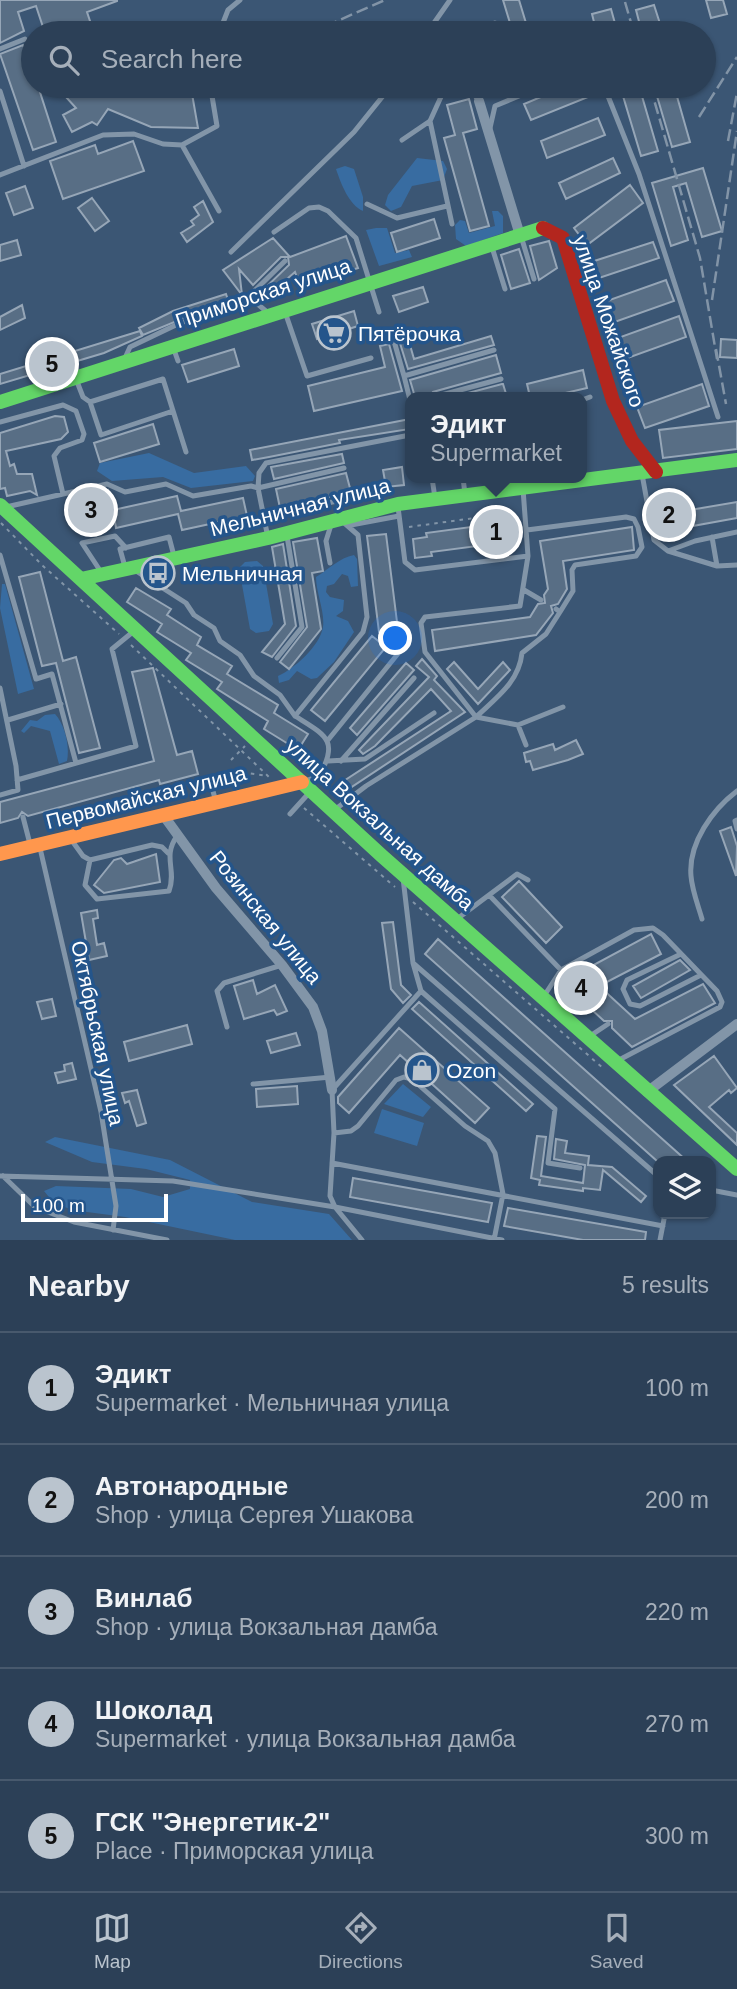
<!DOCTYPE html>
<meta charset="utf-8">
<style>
:root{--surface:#2c4057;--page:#34475d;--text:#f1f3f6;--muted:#a6afba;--line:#48596d;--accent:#bac4ce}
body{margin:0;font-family:Arial,sans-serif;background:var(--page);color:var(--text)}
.controls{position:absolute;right:21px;bottom:21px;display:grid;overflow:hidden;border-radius:14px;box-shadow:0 2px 5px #0004}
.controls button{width:63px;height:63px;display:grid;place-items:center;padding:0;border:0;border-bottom:2px solid var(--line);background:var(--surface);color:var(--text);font:35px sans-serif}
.scale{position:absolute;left:21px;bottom:18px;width:147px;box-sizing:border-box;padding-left:7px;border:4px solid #fff;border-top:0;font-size:19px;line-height:24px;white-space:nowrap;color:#fff;-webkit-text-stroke:5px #24558b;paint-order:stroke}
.you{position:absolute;left:396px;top:639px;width:24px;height:24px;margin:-18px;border:5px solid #fff;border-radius:50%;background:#1a73e8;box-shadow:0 0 0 10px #1a73e833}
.badge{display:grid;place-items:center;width:46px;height:46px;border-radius:50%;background:var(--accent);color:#111;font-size:23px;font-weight:700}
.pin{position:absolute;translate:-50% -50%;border:4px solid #fff;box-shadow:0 2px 7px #0006}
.popup{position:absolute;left:405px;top:392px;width:182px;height:91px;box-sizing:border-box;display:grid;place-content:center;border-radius:14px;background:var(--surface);filter:drop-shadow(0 2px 5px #0005);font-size:23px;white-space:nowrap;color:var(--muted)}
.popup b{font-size:26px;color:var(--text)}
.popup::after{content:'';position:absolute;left:50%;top:100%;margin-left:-14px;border:14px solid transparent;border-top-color:var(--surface)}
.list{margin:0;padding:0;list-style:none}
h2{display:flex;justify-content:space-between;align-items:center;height:91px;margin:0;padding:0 28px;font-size:30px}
h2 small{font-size:23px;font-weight:400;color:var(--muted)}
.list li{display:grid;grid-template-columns:46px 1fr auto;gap:21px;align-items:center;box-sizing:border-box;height:112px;padding:0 28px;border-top:2px solid var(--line)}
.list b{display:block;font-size:26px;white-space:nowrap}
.list p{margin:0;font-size:23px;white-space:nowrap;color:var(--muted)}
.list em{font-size:23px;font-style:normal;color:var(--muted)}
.icon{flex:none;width:38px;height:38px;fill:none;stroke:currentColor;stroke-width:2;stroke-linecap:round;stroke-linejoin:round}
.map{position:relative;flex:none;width:737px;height:1240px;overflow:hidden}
.search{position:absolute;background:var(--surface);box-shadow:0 2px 5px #0004;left:21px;right:21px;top:21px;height:77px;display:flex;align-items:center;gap:18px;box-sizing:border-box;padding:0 24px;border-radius:38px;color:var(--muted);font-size:26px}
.sheet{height:651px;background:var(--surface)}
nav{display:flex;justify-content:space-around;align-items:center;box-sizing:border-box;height:98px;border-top:2px solid var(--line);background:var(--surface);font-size:19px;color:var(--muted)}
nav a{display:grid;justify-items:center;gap:4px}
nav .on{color:var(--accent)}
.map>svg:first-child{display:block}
.green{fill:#386ca1}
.building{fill:#586e85;stroke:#96a6b7;stroke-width:2}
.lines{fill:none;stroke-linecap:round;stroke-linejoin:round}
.path{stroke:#8295a8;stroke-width:2;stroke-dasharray:3.5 5;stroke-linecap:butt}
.lane{stroke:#8295a8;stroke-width:5}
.street{stroke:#8295a8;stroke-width:10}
.fast{stroke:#63d668;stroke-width:14}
.slow{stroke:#ff974d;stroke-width:14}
.jam{stroke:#b3261e;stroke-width:14}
.rail{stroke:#8294a7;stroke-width:2.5;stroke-dasharray:12 5;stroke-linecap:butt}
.labels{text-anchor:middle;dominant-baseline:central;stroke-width:7;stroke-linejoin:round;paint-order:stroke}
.street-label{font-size:21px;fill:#fff;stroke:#24558b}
.poi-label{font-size:21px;fill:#fff;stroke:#24558b;text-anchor:start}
</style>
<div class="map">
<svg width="737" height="1240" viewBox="0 0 737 1240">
<rect width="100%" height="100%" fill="#3b5674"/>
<path class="green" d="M417,158L443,161L447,169L443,180L412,186L401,207L391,211L385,205L388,195Z
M345,166L354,169L363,197V211C349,205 341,184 336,169Z
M492,211H498L503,216V233L466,246L456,239L455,225L460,220L465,221L469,233L495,226Z
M376,228H387L395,253L409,250L412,257L379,266L366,230Z
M149,453L194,473L246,466L255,476L253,481L191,488L163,477L112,481L97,471L100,463Z
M354,555L357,559L358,586L351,587L348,576L342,574L334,584L327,586L326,592L330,597L344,600L343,611L336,616L348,621L354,632L334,662L317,678L311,679L297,671L289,680L279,683L278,676C294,669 320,646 323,627C325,611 316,593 316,577C329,569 339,558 354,555Z
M257,561L263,566L273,624L269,631L256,633L250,629L239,568L245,562Z
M2,584H5L34,689L18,694L0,608Z
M55,714C65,725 70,746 67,761L59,764L50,731L31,726L24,733L21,731L30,720L37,721L45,715Z
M403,1084L431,1107L423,1117L384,1104Z
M382,1109L424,1123L417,1146L374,1133Z
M55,1137L170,1160L252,1202L329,1214L352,1240H235L125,1217L72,1210L53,1202L44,1191L56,1186L131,1189L163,1197L190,1189V1180L146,1169L92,1162L45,1142Z"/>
<path class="building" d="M0,0H117V1L87,12L94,33H45L36,6L18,12L24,31L0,43Z
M503,0H519L529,33H513Z
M706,0H723L727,14L711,18Z
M654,5L663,33H642L636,10Z
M611,9L616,27L591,33L588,24L594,22L592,14Z
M23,45L33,72V86H38L56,142L33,150L0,54Z
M56,86L191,88L198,128L151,127L108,109L97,125L92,122L72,132L63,115L76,108Z
M567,86H583L588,97L531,120L524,104Z
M620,86H639L658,151L641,156Z
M654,86H674L690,142L672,147Z
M469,99L477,129L463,133L489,226L470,231L444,138L455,135L447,105Z
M598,118L605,135L547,158L541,141Z
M133,141L144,171L63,199L50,161L95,145L98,154Z
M613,158L620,173L566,199L559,183Z
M703,168L722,231L702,237L686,183L673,187L688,240L671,246L652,183Z
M630,185L643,203L587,245L574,228Z
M25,186L33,208L14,215L6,193Z
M92,198L109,221L95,231L78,208Z
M203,201L213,222L187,242L181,233L194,225L191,221L199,215L194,207Z
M434,219L440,238L397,252L391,233Z
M346,236L358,268L300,286L295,272L265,298L260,293L289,265L288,257H281L253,285L239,269L242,295L223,270L273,238L290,257Z
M17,240L21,255L0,261V245Z
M549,241L557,268L539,280L530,246Z
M653,242L659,258L593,280L588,263Z
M519,249L530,283L511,289L501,255Z
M666,280L674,301L609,324L601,303Z
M423,287L428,302L399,312L393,296Z
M226,294L228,300L143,335L139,328L173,311Z
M22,305L25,318L0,330V317Z
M354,311L358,326L317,339L312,324Z
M679,316L686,337L622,360L615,339Z
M140,331L142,336L104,353L0,384V374Z
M491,336L494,345L408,369L399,340L408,338L414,359Z
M721,339L737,340V358L720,357Z
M389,344L402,391L314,411L308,386L385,367L380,346Z
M234,349L239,366L188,382L182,365Z
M496,355L501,373L433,392L429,397H415L410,380Z
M583,370L587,388L548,397H530L527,384Z
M503,384L507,397H453L502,384Z
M702,384L709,406L645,428L637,407Z
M55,416L64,417L68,432L61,439L6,451L10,466L14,464L17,474H32L37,495L30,491L7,496L5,488L0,489V433Z
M410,419V429L339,440L340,443L269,457L252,460L250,450Z
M737,421V449L663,458L659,430Z
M153,424L159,444L100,462L94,443Z
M342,454L344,463L274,479L271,467Z
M402,467L404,485L386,487L383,470Z
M346,473L351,492L280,508L276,489Z
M108,490L113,510L72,519L68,500Z
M177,496L181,511L243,498L247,516L182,530L178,514L116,528L113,510Z
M682,500L684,511L737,502V518L687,527L685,519L656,524L653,505Z
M493,524L494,530L509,528L511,547L493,549L492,544L431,552L432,556L415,558L413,539L427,537L426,533Z
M632,527L634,550L563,561L567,589L558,604L551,606L553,613L536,635L435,651L432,630L530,617L538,604L545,603L544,595L548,589L540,541Z
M386,534L398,630L379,632L367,536Z
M317,538L323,571L312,573L321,629L289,669L280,662L307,627L293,542Z
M283,544L296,626L272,657L262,652L285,624L272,547Z
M40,572L63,661L76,657L100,748L79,753L56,663L42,666L19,577Z
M136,588L171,609L167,615L201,637L197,645L232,666L227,674L278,705L274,713L308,734L298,750L264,729L268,721L217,689L222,682L186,660L191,653L157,632L162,624L127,602Z
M372,636L386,647L325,721L311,710Z
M422,659L437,676L434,680L465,712L338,796L333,788L451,711L431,689L375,746L363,754L359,750L429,677L416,666Z
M454,662L478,689L503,662L510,670L478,704L447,669Z
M406,663L414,670L357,735L350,728Z
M153,668L177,755L192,751L198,774L160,784L159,780L28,816L22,812L18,818L0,823V802L154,761L132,672Z
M576,740L583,754L568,760L533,770L530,761L526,762L524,753L553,744L555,750Z
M731,827L737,846L736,876L720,831Z
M156,854L160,882L104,893L94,885L114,860L121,858L127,864Z
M519,881L562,927L546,943L502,897Z
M97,910L98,918L93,919L97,945L104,943L107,956L89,960L81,913Z
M393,922L401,985L411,995L403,1003L391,989L382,923Z
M651,934L661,954L599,986L635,1019L703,984L715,1003L632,1047L612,1028V1021H604L562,982Z
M438,939L687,1161H657L425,954Z
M680,960L690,970L641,998L633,986Z
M253,980L257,994L275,985L287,1011L277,1015L274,1010L244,1019L234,986Z
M52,999L56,1016L42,1019L37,1002Z
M419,1002L533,1104L526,1111L412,1009Z
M187,1025L192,1044L129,1061L124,1042Z
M399,1028L489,1108L475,1123L400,1055L349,1113L338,1103V1097Z
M296,1033L300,1045L271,1053L267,1041Z
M714,1056L737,1088L731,1093L729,1090L709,1107L737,1133V1145L674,1085Z
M72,1063L76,1079L58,1083L55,1073L65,1071L64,1065Z
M297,1086L298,1104L257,1107L256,1089Z
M137,1090L146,1123L137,1126L129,1101L125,1103L122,1093Z
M537,1136L546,1137L541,1176L583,1183L585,1165L554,1159L556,1139L567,1141L565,1153L589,1156L588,1165L612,1167L646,1196L641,1202L603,1170L600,1190L583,1188V1191L539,1185L540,1180L531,1178Z
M353,1178L492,1203L488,1222L350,1197Z
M508,1208L646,1232L645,1240H583L504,1226Z"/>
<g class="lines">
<path class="path" d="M1,523L43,566L119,634
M409,527L518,512
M131,645L269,777
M231,760L245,746
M234,771L268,776
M304,808L395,887
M413,902L604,1069"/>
<path class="lane" d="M219,33L228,10L240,0
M427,33L450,0
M490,33L495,23
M0,49L25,39
M604,86L639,174L718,417
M0,91L24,166
M430,121L452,224
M490,128L495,106L543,86
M402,140L430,121L445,88L473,93L479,101V86
M182,145L219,211
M0,175L103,135L134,134L163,144L182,145L217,126L212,96L217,86
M367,204L397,218L447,206
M274,232L309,208L319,207L328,211L356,238L379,312
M521,236L534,279
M491,244L505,289
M231,252L354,132L391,86
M248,296L267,312
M285,312L307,376L371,358
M394,341L404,376
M173,347L178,361
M125,358L130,347L178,324L245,300L285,261
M76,379L83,397L90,402L101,435L173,411
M434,397L501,379
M410,400L404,376L494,350
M582,400L590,397
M90,402L163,379L186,452
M0,422L63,405L76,411L84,434L82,440L60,448L54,456L63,494
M344,468L258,488L259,473L266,463L410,435
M642,474L654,540L668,551L695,541L737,532
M432,478L435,498
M463,478L465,494
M6,507L107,484L125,492L166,484L193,496L251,486L258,488L268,538
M398,507L405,562L415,570L528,556L523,489
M286,512L351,498
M351,525L399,516
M527,530L626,517L634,519L638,527L642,547L636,556L575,565L572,570L573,591L560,612
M712,537L717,566
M668,551L717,566L737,565
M0,555L36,679L52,674L76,763
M528,556L520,606L425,617L421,623L425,652L476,717C496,698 519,682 522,653L546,634L560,612L556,609
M330,563L326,541L331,525
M125,567L120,549L169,537L174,556
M136,571L186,603L194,615L214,628L220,641L240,655L254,676L280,695L295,716L363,632L367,617L358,535L342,521
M101,572L82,543L115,536L126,548
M524,590L541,600
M277,658L302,627L287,536
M0,688L16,766L18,790L0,795
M295,716C325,735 340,740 319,776L305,781
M8,720L61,704
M518,725L526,745
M328,740L405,645
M328,761L365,759L434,713
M341,761L414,678
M17,780L136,746L112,649L134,631
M211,784L216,802
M333,811L366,786L476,717L518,725L563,707
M290,814L309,793
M23,817L30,844
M737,820L735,821L737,829
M70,838L83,856L90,860L152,845L162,847L168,853
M40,848L101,1112L116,1206L113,1230
M90,860L85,885L97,899L169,891C177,870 162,857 177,836
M403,878L413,963L658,1176
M489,895L517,874L528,880
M457,919L489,895L561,970
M702,919C698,905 692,890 691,876C688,843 713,809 737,791
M681,954L627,980L623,989L630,1004L640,1006L701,975
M413,963L421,991L555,1109L548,1163L580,1168
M544,996L561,970L634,930L653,928L663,935L717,991L722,1002L720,1007L617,1061
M227,1027L217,991L224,983L282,965
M590,1036L608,1024
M253,1084L331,1077
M334,1133L351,1131L358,1126L396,1080L404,1077L412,1079L465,1126L488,1141L495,1153L503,1194L494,1240
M332,1163L663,1226
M0,1176L173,1181L335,1207L502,1240
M3,1176L35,1207L74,1222L167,1240
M711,1190L737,1195
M362,1240L335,1207L330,1196L334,1133L332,1090L421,991
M660,1240L665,1214"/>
<path class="street" d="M479,101L519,232
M164,816L216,888L282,965L313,1007L322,1031L332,1090
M647,1092L737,1024"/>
<path class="fast" d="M0,402L543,228
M0,505L382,856L737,1169
M81,579L268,538L398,504L737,460"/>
<path class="slow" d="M0,854L302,782"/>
<path class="jam" d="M543,228L563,238L613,401L632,441L656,472"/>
<path class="rail" d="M625,2L634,33
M310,33L385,0
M650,86L700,258L717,359
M699,117L737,57
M728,141L737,93
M712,300L737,131
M716,349L726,404"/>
</g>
<defs>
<symbol id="supermarket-ring" viewBox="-11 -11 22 22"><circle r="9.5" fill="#24558b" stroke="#bac4ce" stroke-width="1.5"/><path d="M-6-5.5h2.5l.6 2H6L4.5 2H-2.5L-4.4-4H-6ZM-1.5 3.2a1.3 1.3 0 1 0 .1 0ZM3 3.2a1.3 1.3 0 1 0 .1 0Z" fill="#bac4ce"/></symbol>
<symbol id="bus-ring" viewBox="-11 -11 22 22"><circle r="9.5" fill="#24558b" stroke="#bac4ce" stroke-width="1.5"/><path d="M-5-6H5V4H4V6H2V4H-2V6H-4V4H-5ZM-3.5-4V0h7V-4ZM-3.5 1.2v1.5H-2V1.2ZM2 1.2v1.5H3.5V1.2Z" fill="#bac4ce"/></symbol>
<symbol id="shop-ring" viewBox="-11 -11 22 22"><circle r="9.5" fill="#24558b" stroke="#bac4ce" stroke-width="1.5"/><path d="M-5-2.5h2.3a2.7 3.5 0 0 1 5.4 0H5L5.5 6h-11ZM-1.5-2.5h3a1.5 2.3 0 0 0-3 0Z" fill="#bac4ce"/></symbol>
</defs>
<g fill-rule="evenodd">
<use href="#supermarket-ring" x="315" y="314" width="38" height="38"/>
<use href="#bus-ring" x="139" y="554" width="38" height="38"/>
<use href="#shop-ring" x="403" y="1051" width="38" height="38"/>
</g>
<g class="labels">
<g class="street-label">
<text transform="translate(263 293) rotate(-18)">Приморская улица</text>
<text transform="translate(609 321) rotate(71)">улица Можайского</text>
<text transform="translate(300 507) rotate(-14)">Мельничная улица</text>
<text transform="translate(146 797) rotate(-14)">Первомайская улица</text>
<text transform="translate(380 824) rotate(42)">улица Вокзальная дамба</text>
<text transform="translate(266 917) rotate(51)">Розинская улица</text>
<text transform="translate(98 1033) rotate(78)">Октябрьская улица</text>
</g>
<g class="poi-label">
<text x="358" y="333">Пятёрочка</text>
<text x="182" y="573">Мельничная</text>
<text x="446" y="1070">Ozon</text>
</g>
</g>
</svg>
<div class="controls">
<button><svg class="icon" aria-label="layers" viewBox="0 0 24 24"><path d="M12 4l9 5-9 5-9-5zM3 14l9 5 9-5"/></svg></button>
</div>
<div class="scale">100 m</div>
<div class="you"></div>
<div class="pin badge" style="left:496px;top:532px">1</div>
<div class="popup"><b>Эдикт</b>Supermarket</div>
<div class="pin badge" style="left:669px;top:515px">2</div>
<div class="pin badge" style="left:91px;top:510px">3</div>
<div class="pin badge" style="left:581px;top:988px">4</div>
<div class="pin badge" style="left:52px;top:364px">5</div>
<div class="search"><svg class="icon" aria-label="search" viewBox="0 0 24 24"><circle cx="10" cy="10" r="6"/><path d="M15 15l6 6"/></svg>Search here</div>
</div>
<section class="sheet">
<h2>Nearby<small>5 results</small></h2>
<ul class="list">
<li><span class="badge">1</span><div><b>Эдикт</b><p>Supermarket · Мельничная улица</p></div><em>100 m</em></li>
<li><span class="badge">2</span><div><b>Автонародные</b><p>Shop · улица Сергея Ушакова</p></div><em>200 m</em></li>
<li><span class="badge">3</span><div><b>Винлаб</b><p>Shop · улица Вокзальная дамба</p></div><em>220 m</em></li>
<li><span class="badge">4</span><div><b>Шоколад</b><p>Supermarket · улица Вокзальная дамба</p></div><em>270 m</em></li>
<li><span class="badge">5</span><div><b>ГСК &quot;Энергетик-2&quot;</b><p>Place · Приморская улица</p></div><em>300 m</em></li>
</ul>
</section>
<nav>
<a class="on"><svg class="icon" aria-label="map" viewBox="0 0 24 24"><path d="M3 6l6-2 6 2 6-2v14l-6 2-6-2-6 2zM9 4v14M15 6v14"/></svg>Map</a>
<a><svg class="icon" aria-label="directions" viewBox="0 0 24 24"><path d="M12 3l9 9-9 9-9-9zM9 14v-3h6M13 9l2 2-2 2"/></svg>Directions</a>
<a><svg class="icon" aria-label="saved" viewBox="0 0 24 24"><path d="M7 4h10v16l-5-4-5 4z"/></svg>Saved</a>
</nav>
